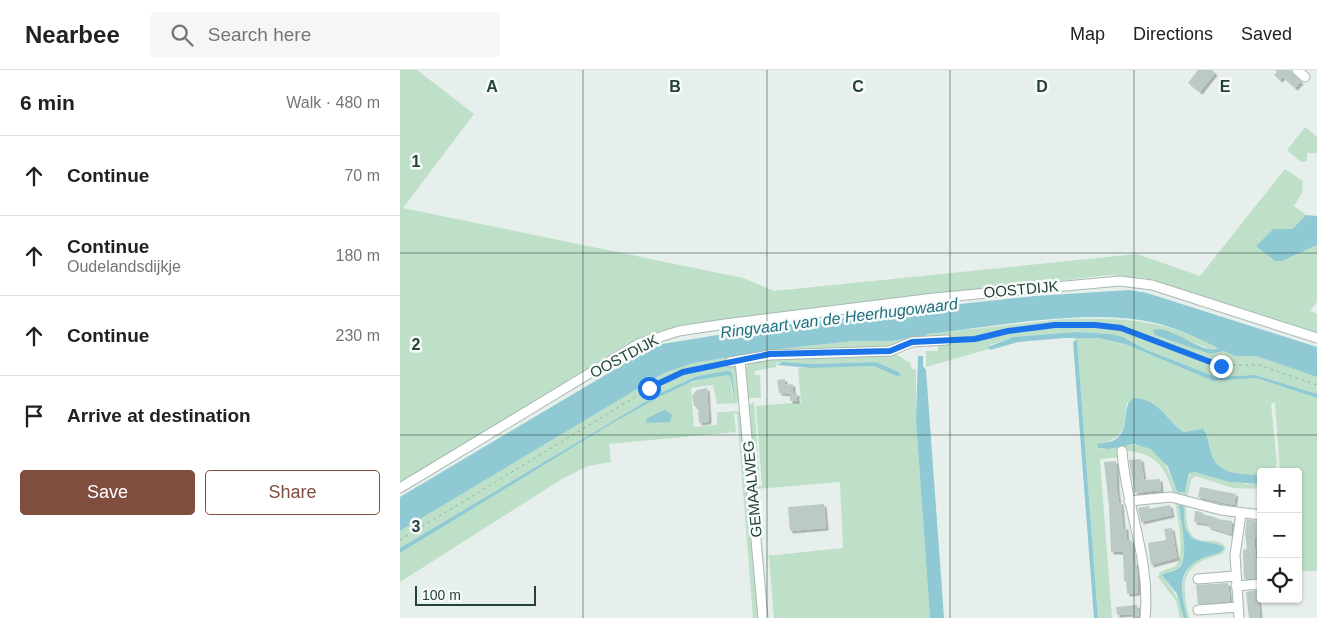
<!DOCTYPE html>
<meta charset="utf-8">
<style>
:root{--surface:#fff;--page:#f6f6f6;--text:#202124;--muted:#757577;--line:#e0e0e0;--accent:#7f4e3f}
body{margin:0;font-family:Arial,sans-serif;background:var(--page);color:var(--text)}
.controls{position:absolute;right:15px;bottom:15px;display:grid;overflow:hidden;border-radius:5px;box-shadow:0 1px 4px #0004}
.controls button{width:45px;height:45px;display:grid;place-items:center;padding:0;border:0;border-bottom:1px solid var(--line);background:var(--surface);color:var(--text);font:25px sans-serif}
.scale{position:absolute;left:15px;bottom:12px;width:121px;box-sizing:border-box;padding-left:5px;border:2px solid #24423a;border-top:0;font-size:14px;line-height:18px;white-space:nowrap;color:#24423a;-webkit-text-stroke:4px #f7fbf9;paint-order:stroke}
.stop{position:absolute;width:15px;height:15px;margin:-11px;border:4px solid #1a73e8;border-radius:50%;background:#fff}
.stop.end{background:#1a73e8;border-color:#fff;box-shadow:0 1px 5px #0008}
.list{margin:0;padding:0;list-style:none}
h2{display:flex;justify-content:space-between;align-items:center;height:65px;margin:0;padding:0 20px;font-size:21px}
h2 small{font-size:16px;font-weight:400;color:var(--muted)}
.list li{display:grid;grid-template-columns:32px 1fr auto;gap:15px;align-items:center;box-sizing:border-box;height:80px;padding:0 20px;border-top:1px solid var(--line)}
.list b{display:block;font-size:19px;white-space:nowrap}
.list p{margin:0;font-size:16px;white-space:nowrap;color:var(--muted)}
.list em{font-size:16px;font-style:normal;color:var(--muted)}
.actions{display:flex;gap:10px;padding:15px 20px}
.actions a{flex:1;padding:11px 0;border:1px solid var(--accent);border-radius:5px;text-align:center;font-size:18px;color:var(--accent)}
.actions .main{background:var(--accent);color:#fff}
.icon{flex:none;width:28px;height:28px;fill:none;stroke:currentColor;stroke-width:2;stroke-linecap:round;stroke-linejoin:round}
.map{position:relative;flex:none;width:917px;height:548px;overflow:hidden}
header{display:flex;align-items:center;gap:30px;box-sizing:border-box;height:70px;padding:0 25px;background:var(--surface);border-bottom:1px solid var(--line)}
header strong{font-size:24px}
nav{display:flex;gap:28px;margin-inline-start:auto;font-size:18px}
.search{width:350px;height:45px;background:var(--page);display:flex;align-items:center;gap:12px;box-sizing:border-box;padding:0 18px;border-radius:5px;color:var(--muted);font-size:19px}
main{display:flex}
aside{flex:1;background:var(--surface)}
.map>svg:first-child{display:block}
.green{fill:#bfe0c8}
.water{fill:#8ec9d4}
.building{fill:#bbcac4;filter:url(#shadow)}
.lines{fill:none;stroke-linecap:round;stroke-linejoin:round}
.minor-casing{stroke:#a8b8b2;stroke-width:11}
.path{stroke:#86b3a5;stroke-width:1;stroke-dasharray:2.5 4;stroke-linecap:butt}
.minor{stroke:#fff;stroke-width:9}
.route{stroke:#1a73e8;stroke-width:6}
.grid{fill:none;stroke:#24423a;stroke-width:1;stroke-opacity:0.55}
.labels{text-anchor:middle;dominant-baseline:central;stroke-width:5;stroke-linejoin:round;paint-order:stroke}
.street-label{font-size:15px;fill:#24423a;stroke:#f7fbf9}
.water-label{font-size:16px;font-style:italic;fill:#1c6f80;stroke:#f7fbf9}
.grid-label{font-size:16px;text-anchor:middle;font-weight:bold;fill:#24423a;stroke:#f7fbf9;stroke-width:5;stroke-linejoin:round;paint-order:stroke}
</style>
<header>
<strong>Nearbee</strong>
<div class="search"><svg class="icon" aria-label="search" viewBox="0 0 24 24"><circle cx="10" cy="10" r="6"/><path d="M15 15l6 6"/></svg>Search here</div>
<nav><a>Map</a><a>Directions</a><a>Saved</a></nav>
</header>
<main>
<aside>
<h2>6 min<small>Walk · 480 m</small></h2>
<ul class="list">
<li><svg class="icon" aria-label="ahead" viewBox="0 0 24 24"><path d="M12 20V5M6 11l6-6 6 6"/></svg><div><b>Continue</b></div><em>70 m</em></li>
<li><svg class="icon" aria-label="ahead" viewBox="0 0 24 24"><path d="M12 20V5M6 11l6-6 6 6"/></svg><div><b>Continue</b><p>Oudelandsdijkje</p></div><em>180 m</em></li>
<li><svg class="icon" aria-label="ahead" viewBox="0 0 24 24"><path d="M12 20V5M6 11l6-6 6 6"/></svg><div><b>Continue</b></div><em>230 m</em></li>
<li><svg class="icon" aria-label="arrive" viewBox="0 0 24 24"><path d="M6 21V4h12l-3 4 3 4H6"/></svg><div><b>Arrive at destination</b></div></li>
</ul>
<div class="actions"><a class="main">Save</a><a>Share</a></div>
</aside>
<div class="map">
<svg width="917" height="548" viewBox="0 0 917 548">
<defs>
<filter id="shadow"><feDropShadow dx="2.5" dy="2.5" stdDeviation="0" flood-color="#0004"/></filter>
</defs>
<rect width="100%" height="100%" fill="#e6efeb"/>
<path class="green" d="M0,0H17L74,44L3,138L343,208L374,221L737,184L800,206L885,99L903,111L902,123L894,136L906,145L892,159H873L856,176L875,191H882L917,175V232L910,241L917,244V263L745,208L710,205L294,253L254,263L228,273L0,413Z
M905,57L917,67V83H907V91L901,92L887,80Z
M665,249C727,248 763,249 819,278L810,279L757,259L755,265L810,284L824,281L839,286H856L917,307V324L855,305L816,307L747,280L728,269L710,264L677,262L613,267L590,275L589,279L526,297V281H538V273L523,268L527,264Z
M518,266L489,279L402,281L334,295L336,296L340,333L317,334L313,315L291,318L294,357L317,355V343L320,342L342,341L361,548H353L337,344L334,343L336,362L209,374L211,392L188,396L162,409L0,512V483C54,449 109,416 163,383C212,353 269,310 327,305L330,306L333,330L332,305L326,301L297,306L260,323L0,478V461L264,303L293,293L380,279L454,271H492Z
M674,268H698L725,274L813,311L856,308L917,328V501H898V402H880L875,333H871L877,394L874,400L861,402V405C827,404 812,404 808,366L795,360L783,362C767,349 757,329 735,328L726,334C727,354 723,371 700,373L699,379C710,380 720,375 731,375C762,373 768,401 777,422H785L790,403L795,402L846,414H861V419L833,418L795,406L791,410L787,429L774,426C766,397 755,381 723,381L721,387L700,389L712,548H698L677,272Z
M494,283L510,293L512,299L516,300V350L530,548H374L369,488L366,486L443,478L440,412L355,419L347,336L354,332L360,417L362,416L356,336L401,332L398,298L474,296L501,303L476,292L412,294L382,292L377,293L376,297L355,301V305H360L361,328H346C345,311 339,295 357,289Z
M775,430L786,432C784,491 814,459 826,478L822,484C781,495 781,509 789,548H787C781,524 776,499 804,487L801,473L788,464L779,436C782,454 790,483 778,499L762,504L780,532L784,548H780L776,531L758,507L760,502L776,496C786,482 777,447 775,430Z"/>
<path class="water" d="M906,145L917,146V175L882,191H875L856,176L873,159H892Z
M729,220L747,223L917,277V307L856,286H836L824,281L810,284L755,265L753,260C770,254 804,286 818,278C797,267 774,257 751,252C685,238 594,257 527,264L523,267V274H518L517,267L492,271H454L380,279L293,293L264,303L0,461V427L249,279L262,274L373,256L542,236L635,226Z
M677,262L710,264L723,267L747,280L816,307L855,305L917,324V328L856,308L813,311L725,274L698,268H664L618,272L590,280L588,277L613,267Z
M676,270L677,271L698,548H694L673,272Z
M518,286H523V296L526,300L544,548H530L516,350Z
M382,292L412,294L476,292L499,302L501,305L497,306L474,296L411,298L377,295Z
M326,301H330L332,305L335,330L330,306L327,305L293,311L261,326L214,352L0,483V478L260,323L297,306Z
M735,328C758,329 766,349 783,362L803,359C809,366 808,374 811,382C817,406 841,404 861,405V414L830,412L795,402L789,403L785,422H777L768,397L751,379L734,374L708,379L698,378L697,374C704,372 710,373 716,369C732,358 720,332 735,328Z
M265,340L272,345L270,352L246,353L247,348Z
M783,435C785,443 783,451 786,459C793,477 813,469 824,478C821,483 816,484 811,485C775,496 780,518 787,548H784L777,524L762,505C767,501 776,502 780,497C789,484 781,451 779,436Z"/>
<path class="building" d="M798,0H812L815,3L800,22L788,13Z
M875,0H891L901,12L895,18L883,7L880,10L874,5L877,2Z
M385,309V315L393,314V324L397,323V331H390V324L379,323L377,310Z
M307,318L309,349L308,352L299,353L298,337L294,336L292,326L297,320Z
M741,389L744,410L760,409L761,420L735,423L729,390Z
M716,391L717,419L719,432H721L723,457H726L727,471L732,470L733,492H736L738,506V523L727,524L726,511H724L723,482H711L709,436L704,392Z
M800,417L836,424L834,435L798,427Z
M424,434L426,458L390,461L388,437Z
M770,435L772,445L741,452L738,438L749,436V439Z
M795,441L802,442V444L817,448V449L832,451L831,464L808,457L809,454L794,452Z
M847,449L858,451L860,468H854L858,508L844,509L843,480L847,479L845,462Z
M772,458L777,488L751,495L748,473L766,470L764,459Z
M828,513L830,531L798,534L796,515Z
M858,520L860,548H849L846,522Z
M737,535L739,546L732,547V544L717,545L716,537Z"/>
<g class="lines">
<defs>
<path id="minor" d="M897,0L905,7
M340,290L363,548
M330,292L370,285L490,281L512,272L547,270
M722,381C726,438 751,490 745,548
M0,418L238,274L279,261L325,254L534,228L720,211L752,215L917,268
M729,431L771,427L821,440L861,445
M798,509L835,506
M836,516L861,514
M798,540L838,537
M839,548L835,485L841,444"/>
</defs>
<use href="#minor" class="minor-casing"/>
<path class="path" d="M555,270L575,269L608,261L655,255L710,256L731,261L815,295H859L917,315
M0,470L268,307L283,302L322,294"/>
<use href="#minor" class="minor"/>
</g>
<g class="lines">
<path class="route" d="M249,318L283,302L370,284L490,281L512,272L575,269L608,261L655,255H695L721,258L821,296"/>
</g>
<path class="grid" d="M183,0V548M367,0V548M550,0V548M734,0V548M0,183H917M0,365H917"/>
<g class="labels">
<g class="street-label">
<text transform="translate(621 219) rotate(-5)">OOSTDIJK</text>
<text transform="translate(224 286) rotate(-28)">OOSTDIJK</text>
<text transform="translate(352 419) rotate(-95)">GEMAALWEG</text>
</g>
<g class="water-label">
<text transform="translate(439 248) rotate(-7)">Ringvaart van de Heerhugowaard</text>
</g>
</g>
<g class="grid-label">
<text x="92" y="22">A</text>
<text x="275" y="22">B</text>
<text x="458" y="22">C</text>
<text x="642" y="22">D</text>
<text x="825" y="22">E</text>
<text x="16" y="97">1</text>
<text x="16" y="280">2</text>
<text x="16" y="462">3</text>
</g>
</svg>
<div class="controls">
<button>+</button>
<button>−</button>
<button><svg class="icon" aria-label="locate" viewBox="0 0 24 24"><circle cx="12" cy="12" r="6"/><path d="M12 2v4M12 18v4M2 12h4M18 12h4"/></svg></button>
</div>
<div class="scale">100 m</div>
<div class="stop" style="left:249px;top:318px"></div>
<div class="stop end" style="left:821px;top:296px"></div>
</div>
</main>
